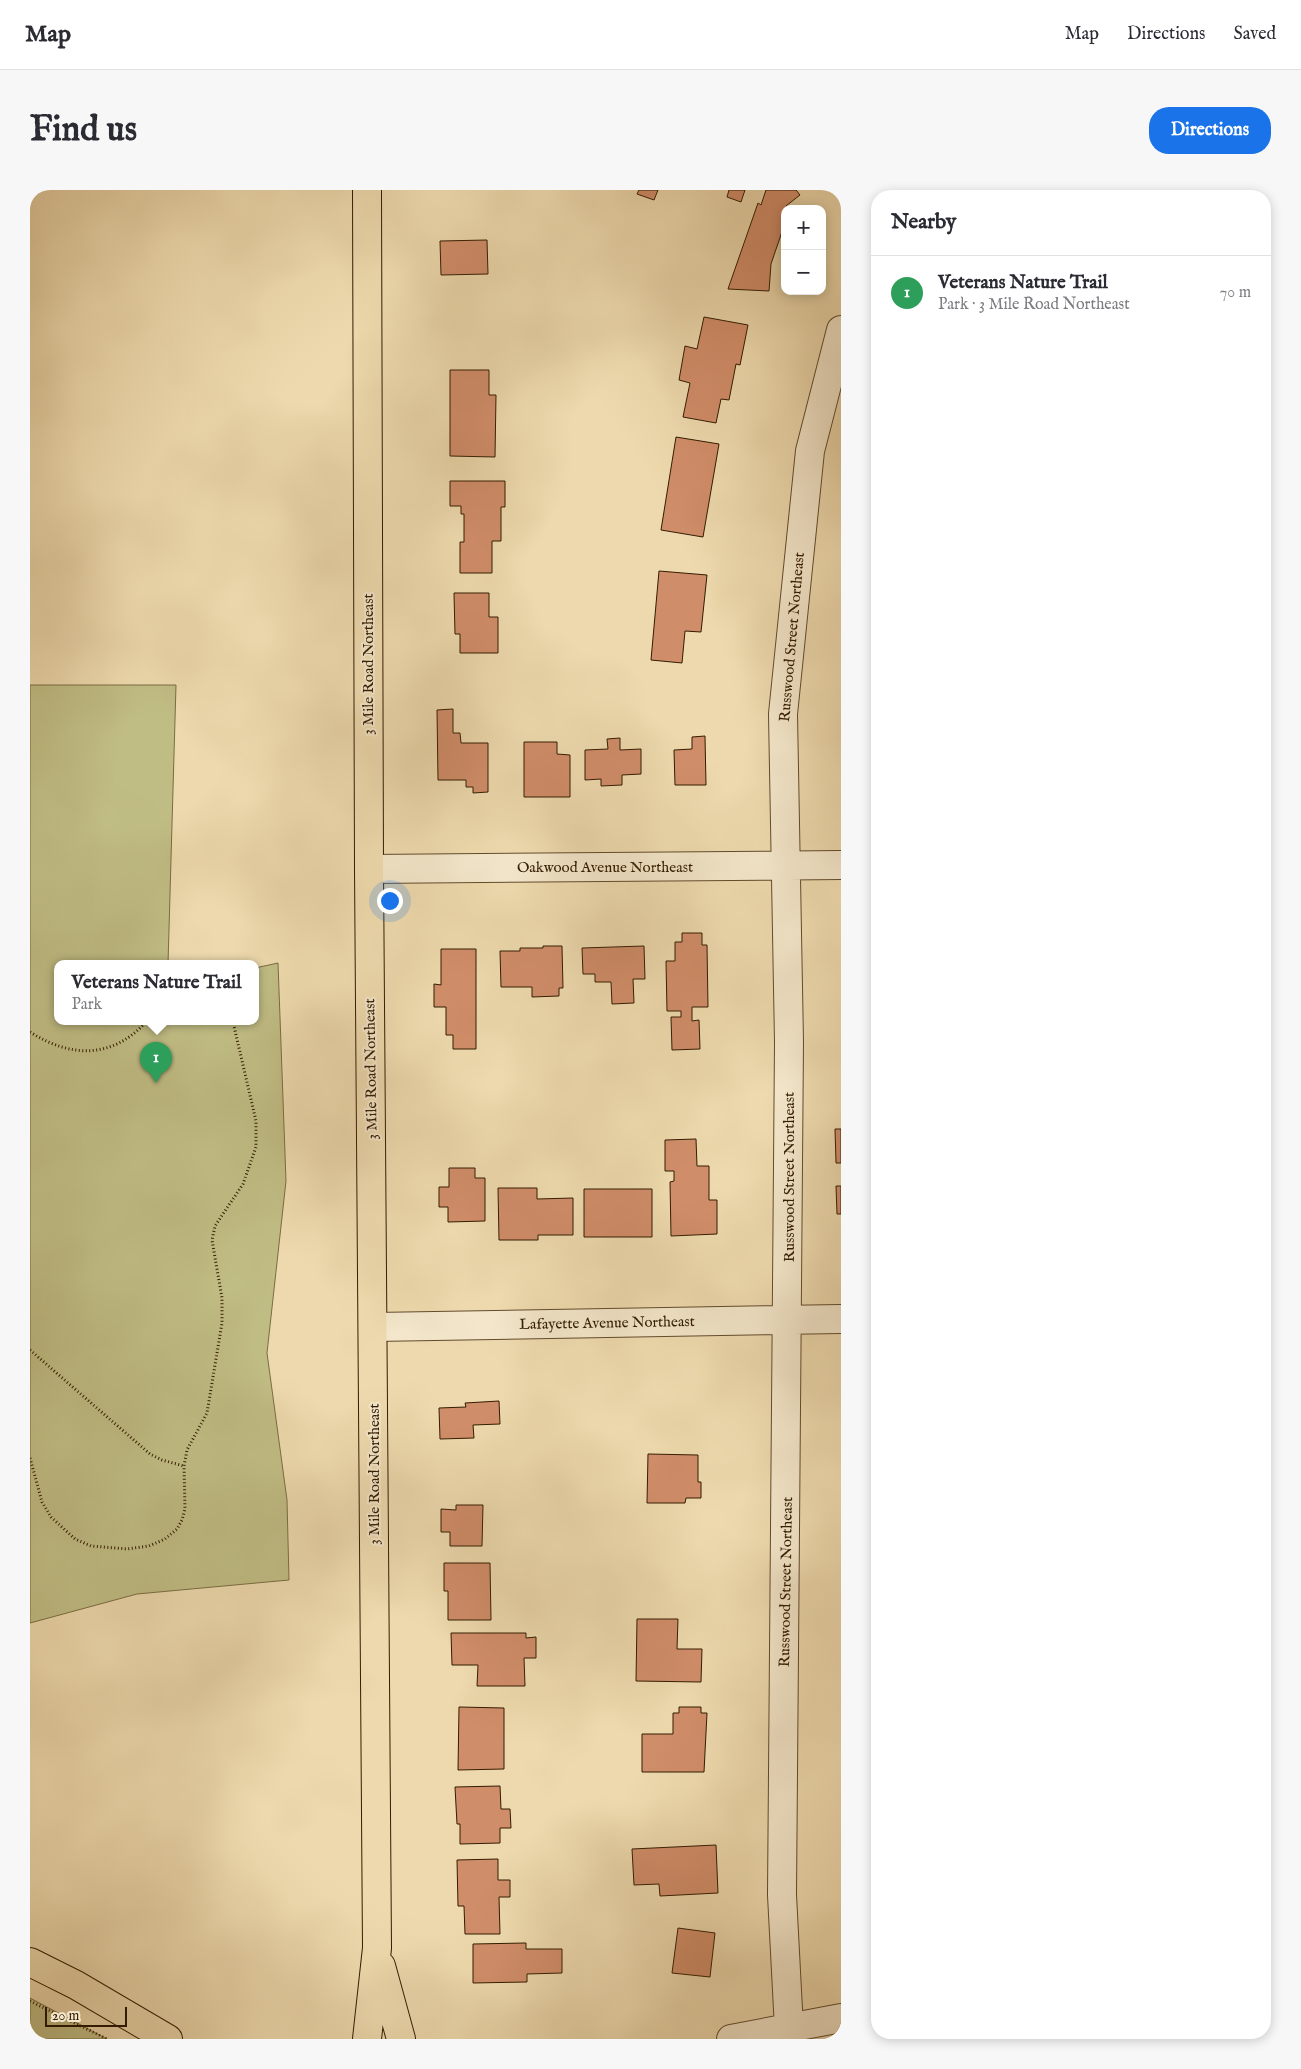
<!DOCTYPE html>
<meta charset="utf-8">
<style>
:root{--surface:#fff;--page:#f7f7f7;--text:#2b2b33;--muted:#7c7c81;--line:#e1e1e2;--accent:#1a73e8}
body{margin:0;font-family:"IM FELL English",serif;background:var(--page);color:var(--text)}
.controls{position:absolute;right:15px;top:15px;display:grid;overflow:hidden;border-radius:10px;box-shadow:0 2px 12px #0003}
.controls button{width:45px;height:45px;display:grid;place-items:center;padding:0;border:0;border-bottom:1px solid var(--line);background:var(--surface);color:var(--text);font:25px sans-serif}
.scale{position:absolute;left:15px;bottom:12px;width:82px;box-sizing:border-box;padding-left:5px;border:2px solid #331c01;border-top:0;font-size:14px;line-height:18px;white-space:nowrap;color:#331c01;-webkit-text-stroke:4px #f3e6ca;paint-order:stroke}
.you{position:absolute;left:359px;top:710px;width:18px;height:18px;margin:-12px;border:4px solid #fff;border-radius:50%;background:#1a73e8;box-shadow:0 0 0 8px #1a73e833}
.badge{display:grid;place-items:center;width:32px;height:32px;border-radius:50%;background:var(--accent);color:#fff;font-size:16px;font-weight:700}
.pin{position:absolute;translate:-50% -41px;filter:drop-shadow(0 1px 2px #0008)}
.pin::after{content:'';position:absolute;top:26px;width:18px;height:15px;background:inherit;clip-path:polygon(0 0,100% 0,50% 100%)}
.popup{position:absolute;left:24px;top:770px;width:205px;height:65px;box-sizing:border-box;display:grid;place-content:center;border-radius:10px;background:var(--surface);filter:drop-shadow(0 1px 4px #0005);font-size:16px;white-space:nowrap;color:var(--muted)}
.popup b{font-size:19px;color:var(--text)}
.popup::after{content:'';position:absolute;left:50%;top:100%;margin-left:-10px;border:10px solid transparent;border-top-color:var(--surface)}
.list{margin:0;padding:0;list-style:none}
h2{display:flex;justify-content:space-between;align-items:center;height:65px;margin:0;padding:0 20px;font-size:21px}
h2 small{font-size:16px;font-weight:400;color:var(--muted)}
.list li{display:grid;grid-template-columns:32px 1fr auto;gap:15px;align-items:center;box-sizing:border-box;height:75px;padding:0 20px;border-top:1px solid var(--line)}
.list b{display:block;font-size:19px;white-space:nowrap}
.list p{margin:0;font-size:16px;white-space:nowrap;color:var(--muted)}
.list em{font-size:16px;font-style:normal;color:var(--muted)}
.map{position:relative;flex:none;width:811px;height:1849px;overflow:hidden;border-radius:20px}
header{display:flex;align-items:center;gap:30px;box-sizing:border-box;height:70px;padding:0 25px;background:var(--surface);border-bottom:1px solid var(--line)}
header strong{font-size:24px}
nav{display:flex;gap:28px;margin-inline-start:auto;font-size:18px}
.intro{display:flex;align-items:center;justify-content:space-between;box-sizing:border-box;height:120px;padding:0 30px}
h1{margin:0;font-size:35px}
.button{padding:12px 22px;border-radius:20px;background:var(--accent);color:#fff;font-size:18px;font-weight:700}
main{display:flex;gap:30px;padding:0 30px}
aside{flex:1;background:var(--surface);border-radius:20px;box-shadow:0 2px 12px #0003}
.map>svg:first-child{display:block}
.green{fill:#c0bd84;stroke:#7a6c42}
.building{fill:#d08d69;stroke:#331c01}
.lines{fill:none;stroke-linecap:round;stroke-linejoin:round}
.minor-casing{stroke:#624b2c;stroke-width:30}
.major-casing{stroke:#331c01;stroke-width:30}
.path{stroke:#331c01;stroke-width:3;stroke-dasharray:1 2.5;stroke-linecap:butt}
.minor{stroke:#f3e6ca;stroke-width:28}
.major{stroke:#edd9ad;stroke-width:28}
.labels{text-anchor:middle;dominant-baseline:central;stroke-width:4;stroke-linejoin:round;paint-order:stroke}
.street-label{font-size:15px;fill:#331c01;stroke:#f3e6ca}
</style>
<header>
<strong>Map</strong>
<nav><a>Map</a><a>Directions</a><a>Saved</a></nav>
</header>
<div class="intro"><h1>Find us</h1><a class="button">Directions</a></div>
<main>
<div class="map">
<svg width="811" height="1849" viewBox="0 0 811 1849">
<rect width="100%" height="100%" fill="#edd9ad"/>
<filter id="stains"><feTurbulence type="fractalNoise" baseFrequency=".004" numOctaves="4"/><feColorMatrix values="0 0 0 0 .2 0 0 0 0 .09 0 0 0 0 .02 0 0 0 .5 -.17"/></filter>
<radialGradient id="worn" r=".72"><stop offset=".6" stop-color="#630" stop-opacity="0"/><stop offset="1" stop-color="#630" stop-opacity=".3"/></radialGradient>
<path class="green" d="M0,495H146L138,774H27V832H225V778L248,773L256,991L237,1163L257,1310L259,1390L107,1404L0,1433Z
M0,1808L77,1849H0Z"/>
<path class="building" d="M609,0H628L624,10L607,4Z
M699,0H715L711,12L697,7Z
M736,0H766L770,5L756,16L760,17L759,19H755V33L741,74L739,101L698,99L728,13L731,15Z
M457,50L458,84L411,85L410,51Z
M674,127L718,135L710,175L706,174L699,210L691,209L686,233L653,227L660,193L649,190L655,156L667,159Z
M420,180H459V205H466L465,267L420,266Z
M646,247L689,254L673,347L631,340Z
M420,291H475V317H471V351H462V383H430V352H434V324H431V316H420Z
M629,381L677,385L671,442L655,441L652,473L621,470Z
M424,403H459V427H468V463H430V444H425Z
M423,519V543H430L431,553H458V602L443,603V597H436V590H408L407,520Z
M675,546L676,595H645L644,560L662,559V547Z
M590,548V560L611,559V584L592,585V595L571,596V589L555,590V560L578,559L577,549Z
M494,552H527V564L540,565V607H494Z
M652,743H672V755H677L678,817H662V831L669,830L670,859L642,860L641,827H651V821H637L636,771H645V752H652Z
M513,756H532L533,798H529V806L502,807V797H471L470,761H490V758H513Z
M614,756L615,789H603L604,813L582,814L581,792H565V784H553L552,758Z
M411,759H446V859H423V845H416V817H404V794L411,795Z
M805,939H811V973H806Z
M666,949L667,976H679V1010H687V1044L641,1046L640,992L644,991V981H635V950Z
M419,978H445V988H455V1031L418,1032V1017H409V997H419Z
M806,996H811V1024H807Z
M468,998H507V1009L543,1008V1045H508V1050H469Z
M554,999H622V1047H554Z
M469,1211L470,1234L443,1235L444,1248L410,1249L409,1218L436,1217L435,1213Z
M618,1264L668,1265V1292H671V1308H656L655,1313H617Z
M426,1315H453L452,1356H420V1342H411V1319L426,1320Z
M414,1373H460L461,1430H418V1401H414Z
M607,1429H648L647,1459H672L671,1492L606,1491Z
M421,1443H496V1448L506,1447V1468H494L495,1496H447L448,1475H422Z
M429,1517L474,1518V1579L428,1580Z
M649,1517H671V1523H677L674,1582H612V1544H643V1523H649Z
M470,1596L471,1619H480L481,1638H470V1653L430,1654V1634H427L425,1597Z
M686,1655L688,1703L630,1706L629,1694L604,1695L602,1659Z
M468,1669V1690H480V1707H469L470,1744H435L434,1716H428L427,1670Z
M648,1738L685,1743L680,1787L642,1783Z
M496,1753V1759H532V1783L497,1784V1792L443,1793V1754Z"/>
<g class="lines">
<defs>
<path id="minor" d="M339,679L811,675
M344,1137L811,1129
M759,1839L752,1705L759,852L753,524L780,261L811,140
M701,1849L811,1828"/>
<path id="major" d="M0,1772L46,1795L138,1849
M351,1776L371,1849
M337,1849L347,1758L339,679L337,0"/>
</defs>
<use href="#minor" class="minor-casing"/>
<use href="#major" class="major-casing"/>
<path class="path" d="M0,842C41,868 82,869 116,832
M0,1160L120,1264L132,1270L154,1276
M0,1268L12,1312L21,1327L45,1349L61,1356L97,1359L119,1356L135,1349L147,1339L152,1330L155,1319L154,1276L157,1260L177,1223L192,1133V1108L182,1050L185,1036L213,994L226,957V931L203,832
M0,1811L77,1849"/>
<use href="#minor" class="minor"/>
<use href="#major" class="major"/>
</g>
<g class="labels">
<g class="street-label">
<text transform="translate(762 447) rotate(-85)">Russwood Street Northeast</text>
<text transform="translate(338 474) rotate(-90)">3 Mile Road Northeast</text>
<text x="575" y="677">Oakwood Avenue Northeast</text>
<text transform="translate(341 879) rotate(-91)">3 Mile Road Northeast</text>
<text transform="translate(759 987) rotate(-90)">Russwood Street Northeast</text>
<text transform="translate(577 1133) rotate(-1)">Lafayette Avenue Northeast</text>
<text transform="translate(344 1284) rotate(-90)">3 Mile Road Northeast</text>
<text transform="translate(756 1392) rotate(-89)">Russwood Street Northeast</text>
</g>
</g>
<rect width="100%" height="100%" filter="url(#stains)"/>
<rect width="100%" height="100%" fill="url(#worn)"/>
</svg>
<div class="controls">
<button>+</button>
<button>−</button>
</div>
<div class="scale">20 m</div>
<div class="you"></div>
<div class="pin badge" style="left:126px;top:893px;background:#2e9e5b">1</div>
<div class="popup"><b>Veterans Nature Trail</b>Park</div>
</div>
<aside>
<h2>Nearby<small></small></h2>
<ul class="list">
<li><span class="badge" style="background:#2e9e5b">1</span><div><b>Veterans Nature Trail</b><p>Park · 3 Mile Road Northeast</p></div><em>70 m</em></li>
</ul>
</aside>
</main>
